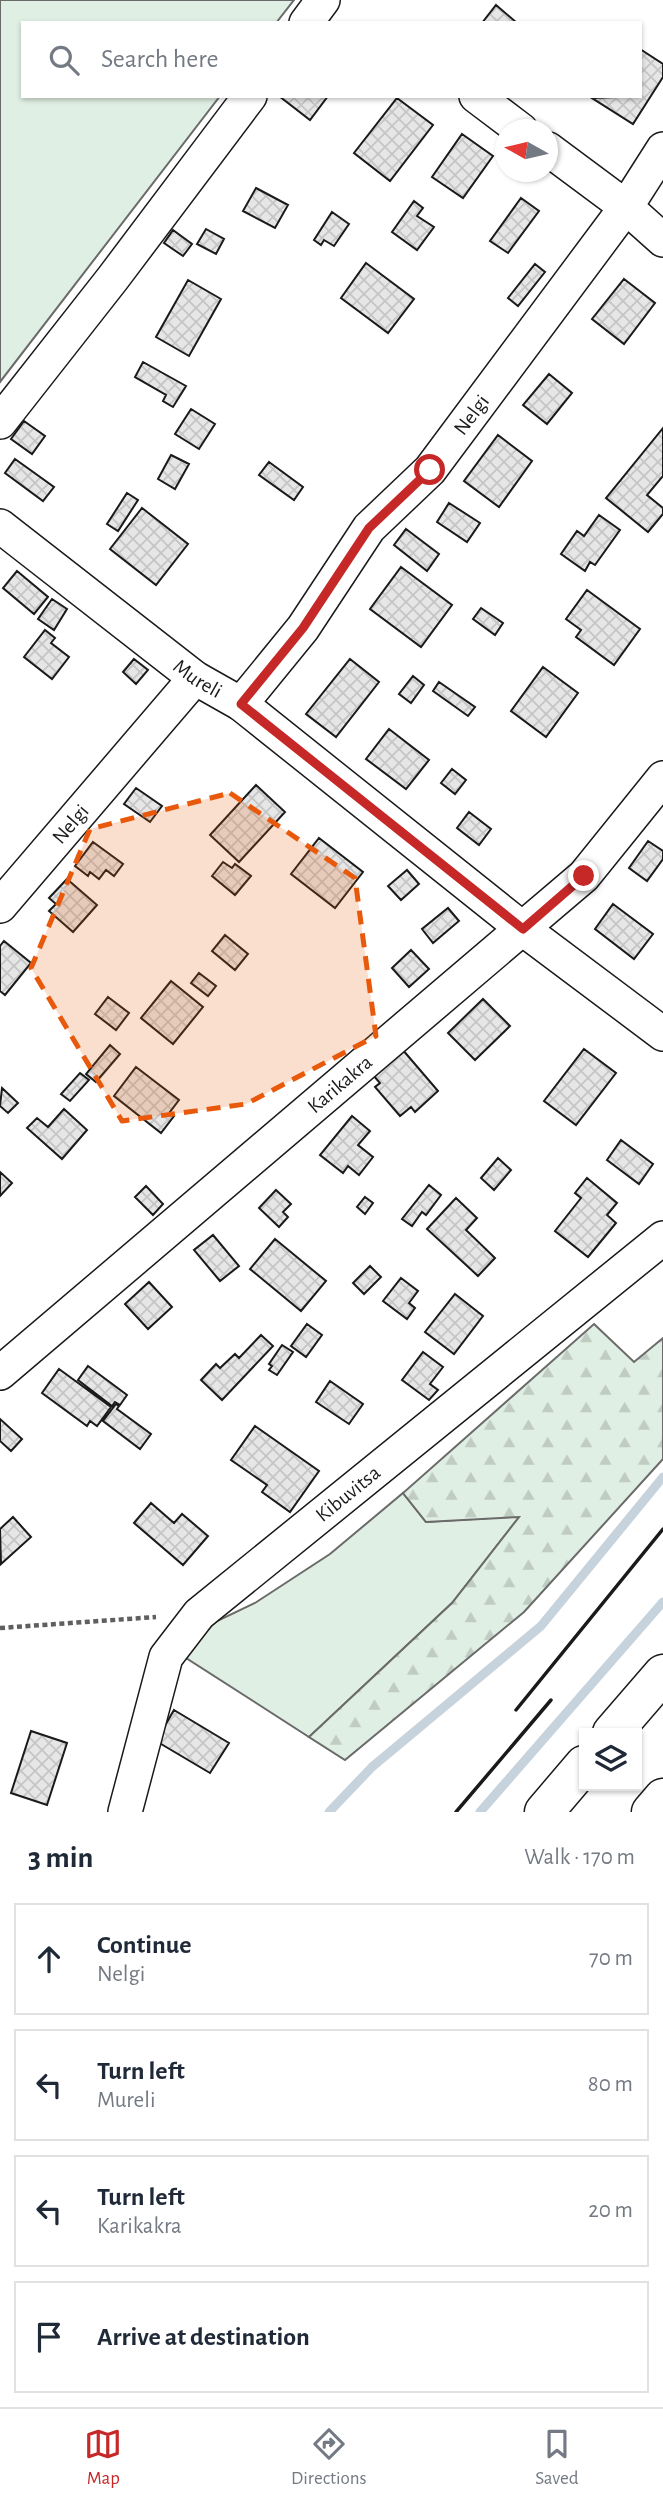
<!DOCTYPE html>
<meta charset="utf-8">
<style>
:root{--surface:#fff;--page:#f6f6f7;--text:#1f2937;--muted:#747a83;--line:#e0e1e3;--accent:#c62828}
body{margin:0;font-family:"Alegreya Sans",sans-serif;background:var(--page);color:var(--text)}
.controls{position:absolute;right:21px;bottom:21px;display:grid;overflow:hidden;border-radius:0px;box-shadow:0 2px 5px #0004}
.controls button{width:63px;height:63px;display:grid;place-items:center;padding:0;border:0;border-bottom:2px solid var(--line);background:var(--surface);color:var(--text);font:35px sans-serif}
.compass{position:absolute;left:495px;top:119px;width:63px;height:63px;border-radius:50%;background:var(--surface);box-shadow:0 2px 5px #0004;rotate:278deg}
.stop{position:absolute;width:21px;height:21px;margin:-16px;border:5px solid #c62828;border-radius:50%;background:#fff}
.stop.end{background:#c62828;border-color:#fff;box-shadow:0 2px 7px #0008}
.list{margin:0;padding:0;list-style:none}
h2{display:flex;justify-content:space-between;align-items:center;height:91px;margin:0;padding:0 28px;font-size:30px}
h2 small{font-size:23px;font-weight:400;color:var(--muted)}
.list li{display:grid;grid-template-columns:46px 1fr auto;gap:21px;align-items:center;box-sizing:border-box;height:112px;margin:0 14px 14px;padding:0 14px;border:2px solid var(--line);border-radius:0px}
.list b{display:block;font-size:26px;white-space:nowrap}
.list p{margin:0;font-size:23px;white-space:nowrap;color:var(--muted)}
.list em{font-size:23px;font-style:normal;color:var(--muted)}
.icon{flex:none;width:38px;height:38px;fill:none;stroke:currentColor;stroke-width:2;stroke-linecap:round;stroke-linejoin:round}
.map{position:relative;flex:none;width:663px;height:1812px;overflow:hidden}
.search{position:absolute;background:var(--surface);box-shadow:0 2px 5px #0004;left:21px;right:21px;top:21px;height:77px;display:flex;align-items:center;gap:18px;box-sizing:border-box;padding:0 24px;border-radius:0px;color:var(--muted);font-size:26px}
.sheet{height:595px;background:var(--surface)}
nav{display:flex;justify-content:space-around;align-items:center;box-sizing:border-box;height:98px;border-top:2px solid var(--line);background:var(--surface);font-size:19px;color:var(--muted)}
nav a{display:grid;justify-items:center;gap:4px}
nav .on{color:var(--accent)}
.map>svg:first-child{display:block}
.green{fill:#e0efe3;stroke:#6a6a6a;stroke-width:2}
.forest{fill:url(#forest-firs);stroke:#6a6a6a;stroke-width:2}
.lines{fill:none;stroke-linecap:round;stroke-linejoin:round}
.stream{stroke:#c6d2dc;stroke-width:9}
.building{fill:url(#building-cross-hatch);stroke:#1a1a1a;stroke-width:2}
.minor-casing{stroke:#1a1a1a;stroke-width:36}
.highway-casing{stroke:#1a1a1a;stroke-width:41}
.path{stroke:#5f5f5f;stroke-width:4.5;stroke-dasharray:5 3.5;stroke-linecap:butt}
.minor{stroke:#fff;stroke-width:33}
.highway{stroke:#fff;stroke-width:38}
.wall{stroke:#1a1a1a;stroke-width:3.5}
.route{stroke:#c62828;stroke-width:9}
.marked{fill:#e8590c;fill-opacity:0.2;stroke:#e8590c;stroke-width:5;stroke-dasharray:14 9;stroke-linejoin:round}
.labels{text-anchor:middle;dominant-baseline:central;stroke-width:5;stroke-linejoin:round;paint-order:stroke}
.street-label{font-size:21px;fill:#1a1a1a;stroke:#fff}
</style>
<div class="map">
<svg width="663" height="1812" viewBox="0 0 663 1812">
<defs>
<pattern id="forest-firs" width="22" height="20" patternUnits="userSpaceOnUse" patternTransform="scale(1.75)"><rect width="22" height="20" fill="#e0efe3"/><path d="M5 1l3.5 6h-7zM16 11l3.5 6h-7z" fill="#c0ccc2"/></pattern>
<pattern id="building-cross-hatch" width="8" height="8" patternUnits="userSpaceOnUse" patternTransform="scale(1.75)"><rect width="8" height="8" fill="#e6e6e6"/><path d="M0 0l8 8M0 8l8-8" fill="none" stroke="#c5c5c5"/></pattern>
</defs>
<rect width="100%" height="100%" fill="#fff"/>
<path class="green" d="M0,0H294L276,23H23V96H220L0,382Z
M403,1493L426,1522L520,1516L452,1603L309,1737L183,1656L215,1622L255,1603L330,1554Z"/>
<path class="forest" d="M594,1324L634,1362L663,1338V1459L524,1612L345,1760L309,1737L452,1603L519,1517L426,1522L403,1493Z"/>
<g class="lines">
<path class="stream" d="M329,1812L372,1767L541,1626L663,1477
M480,1812L663,1602"/>
</g>
<path class="building" d="M496,5L517,23H482Z
M640,49L663,64V77L633,124L592,98L640,96Z
M279,96H328L310,120Z
M397,98L433,125L390,181L354,153Z
M462,134L493,156L463,198L432,177Z
M256,188L288,205L275,228L243,211Z
M521,198L539,211L508,253L490,241Z
M414,201L423,208L417,216L434,227L417,250L392,232Z
M332,212L349,224L334,246L324,240L321,245L314,240Z
M206,229L224,239L216,254L197,244Z
M173,230L192,244L183,256L164,243Z
M366,263L414,299L388,333L341,298Z
M535,264L545,272L518,306L508,298Z
M624,279L655,303L624,344L592,319Z
M188,280L221,299L189,356L156,337Z
M143,362L186,386L173,407L163,401L166,395L135,377Z
M549,374L572,393L547,424L523,405Z
M191,409L215,424L199,449L175,434Z
M24,421L45,436L32,454L11,439Z
M663,428V476L647,495L663,508V514L648,532L606,498Z
M498,435L532,461L499,507L464,481Z
M171,455L189,464L175,489L158,479Z
M15,459L54,487L43,501L5,473Z
M269,462L303,487L294,500L259,475Z
M127,493L138,500L118,531L107,524Z
M449,503L480,523L467,542L437,522Z
M142,508L188,544L156,585L110,549Z
M599,515L620,530L595,565L590,562L585,571L561,554L577,531L584,536Z
M406,529L439,554L427,571L394,545Z
M401,567L452,605L421,647L370,609Z
M17,571L48,597L34,614L3,588Z
M587,590L640,629L614,665L576,637L581,630L566,619Z
M52,599L67,609L54,630L38,619Z
M481,608L503,623L495,635L473,619Z
M45,630L55,638L51,643L69,657L52,679L24,657Z
M134,659L148,670L136,684L123,672Z
M350,659L379,682L336,737L306,714Z
M543,667L578,693L546,737L511,711Z
M413,676L424,685L411,703L399,694Z
M439,682L475,707L468,716L433,691Z
M389,729L429,760L406,789L366,759Z
M452,769L466,780L455,794L441,783Z
M256,785L285,812L239,862L210,835Z
M136,788L162,806L150,822L124,804Z
M469,812L491,829L479,845L457,828Z
M319,838L363,872L335,908L291,874Z
M648,841L663,851V859L647,881L629,868Z
M93,842L123,864L114,876L106,870L99,879L90,872L88,876L75,866Z
M223,862L232,868L235,864L251,876L235,895L212,876Z
M407,870L419,884L401,900L388,886Z
M67,879L97,905L73,932L49,911L56,904L49,898Z
M613,904L653,934L634,959L595,929Z
M448,908L459,921L433,943L422,929Z
M225,935L248,954L235,970L212,951Z
M4,941L31,963L5,995L0,991V946Z
M411,950L429,969L409,987L392,968Z
M199,973L216,986L208,996L191,983Z
M171,981L203,1007L173,1044L141,1018Z
M108,997L129,1013L116,1030L95,1014Z
M483,999L510,1026L475,1060L448,1033Z
M110,1045L120,1054L96,1082L86,1074Z
M402,1049L438,1091L415,1112L411,1107L400,1116L375,1087L380,1083L373,1075Z
M584,1049L616,1073L576,1125L544,1101Z
M136,1067L179,1100L170,1112L174,1116L161,1133L114,1096Z
M80,1073L89,1080L70,1101L61,1094Z
M2,1088L18,1103L8,1113L0,1106Z
M64,1109L87,1130L62,1159L27,1128L37,1118L48,1127Z
M352,1116L370,1131L358,1145L373,1157L359,1175L348,1166L343,1173L320,1155Z
M621,1140L653,1164L639,1184L607,1160Z
M498,1158L511,1170L494,1190L481,1178Z
M0,1172L12,1183L0,1196Z
M587,1178L617,1203L607,1215L616,1223L588,1257L555,1231L581,1198L575,1193Z
M429,1185L441,1195L426,1215L422,1212L412,1226L402,1219Z
M146,1186L163,1204L153,1215L135,1197Z
M276,1190L291,1204L283,1212L288,1217L279,1227L259,1208Z
M365,1197L373,1203L365,1214L357,1207Z
M456,1198L477,1218L466,1230L495,1258L478,1276L427,1229Z
M213,1235L239,1266L220,1281L194,1250Z
M275,1239L326,1281L301,1311L250,1269Z
M370,1266L381,1277L364,1294L353,1283Z
M401,1278L418,1291L409,1303L415,1308L407,1319L383,1301Z
M149,1282L172,1307L148,1329L125,1304Z
M455,1294L483,1316L454,1354L425,1332Z
M307,1324L322,1335L306,1357L291,1346Z
M261,1335L273,1346L222,1400L201,1380L216,1364L220,1368L235,1354L239,1358Z
M282,1345L293,1352L277,1375L269,1370L272,1366L269,1364Z
M423,1352L443,1367L430,1384L438,1390L429,1400L402,1380Z
M88,1366L127,1395L120,1405L115,1402L112,1406L78,1380Z
M59,1369L111,1407L97,1426L90,1421L87,1426L42,1393Z
M330,1381L363,1404L349,1424L316,1402Z
M116,1404L119,1406L117,1409L151,1434L140,1449L103,1421Z
M0,1419L22,1439L11,1451L0,1441Z
M255,1426L319,1471L290,1512L262,1492L267,1485L231,1460Z
M151,1503L174,1523L182,1514L208,1536L183,1565L134,1523Z
M13,1517L31,1537L1,1564L0,1529Z
M174,1710L229,1743L210,1773L156,1741Z
M31,1731L67,1743L47,1805L11,1793Z"/>
<g class="lines">
<defs>
<g id="minor">
<path d="M306,23L323,0"/>
<path d="M476,96L521,130"/>
<path d="M548,149L626,207L663,240"/>
<path d="M0,422L113,278L250,96"/>
<path id="s1" d="M0,526L195,678L241,704L523,929L663,1034"/>
<path id="s2" d="M241,704L303,628L369,528L430,470L626,207L663,149"/>
<path id="s3" d="M0,906L195,678"/>
<path id="s4" d="M0,1373L584,876L663,778"/>
<path id="s5" d="M125,1812L166,1657L199,1614L663,1238"/>
</g>
<path id="highway" d="M612,1733L663,1674
M544,1812L584,1765
M651,1812L663,1798"/>
</defs>
<use href="#minor" class="minor-casing"/>
<use href="#highway" class="highway-casing"/>
<path class="path" d="M0,1628L156,1617"/>
<use href="#minor" class="minor"/>
<use href="#highway" class="highway"/>
<path class="wall" d="M516,1710L663,1529
M456,1812L551,1700"/>
</g>
<g class="lines">
<path class="route" d="M430,470L369,528L303,628L241,704L523,929L584,876"/>
</g>
<path class="marked" d="M230,793L355,878L376,1036L246,1104L122,1121L31,968L90,829Z"/>
<g class="labels">
<g class="street-label">
<text stroke="none"><textPath href="#s2" startOffset="371">Nelgi</textPath></text>
<text stroke="none"><textPath href="#s1" startOffset="250">Mureli</textPath></text>
<text stroke="none"><textPath href="#s3" startOffset="108">Nelgi</textPath></text>
<text stroke="none"><textPath href="#s4" startOffset="446">Karikakra</textPath></text>
<text stroke="none"><textPath href="#s5" startOffset="406">Kibuvitsa</textPath></text>
</g>
</g>
</svg>
<div class="controls">
<button><svg class="icon" aria-label="layers" viewBox="0 0 24 24"><path d="M12 4l9 5-9 5-9-5zM3 14l9 5 9-5"/></svg></button>
</div>
<svg class="compass" viewBox="-18 -18 36 36"><path d="M0-13l5 13h-10z" fill="#e53935"/><path d="M0 13l5-13h-10z" fill="#747a83"/></svg>
<div class="stop" style="left:430px;top:470px"></div>
<div class="stop end" style="left:584px;top:876px"></div>
<div class="search"><svg class="icon" aria-label="search" viewBox="0 0 24 24"><circle cx="10" cy="10" r="6"/><path d="M15 15l6 6"/></svg>Search here</div>
</div>
<section class="sheet">
<h2>3 min<small>Walk · 170 m</small></h2>
<ul class="list">
<li><svg class="icon" aria-label="ahead" viewBox="0 0 24 24"><path d="M12 20V5M6 11l6-6 6 6"/></svg><div><b>Continue</b><p>Nelgi</p></div><em>70 m</em></li>
<li><svg class="icon" aria-label="left" viewBox="0 0 24 24"><path d="M17 20v-9H6M10 6l-5 5 5 5"/></svg><div><b>Turn left</b><p>Mureli</p></div><em>80 m</em></li>
<li><svg class="icon" aria-label="left" viewBox="0 0 24 24"><path d="M17 20v-9H6M10 6l-5 5 5 5"/></svg><div><b>Turn left</b><p>Karikakra</p></div><em>20 m</em></li>
<li><svg class="icon" aria-label="arrive" viewBox="0 0 24 24"><path d="M6 21V4h12l-3 4 3 4H6"/></svg><div><b>Arrive at destination</b></div></li>
</ul>
</section>
<nav>
<a class="on"><svg class="icon" aria-label="map" viewBox="0 0 24 24"><path d="M3 6l6-2 6 2 6-2v14l-6 2-6-2-6 2zM9 4v14M15 6v14"/></svg>Map</a>
<a><svg class="icon" aria-label="directions" viewBox="0 0 24 24"><path d="M12 3l9 9-9 9-9-9zM9 14v-3h6M13 9l2 2-2 2"/></svg>Directions</a>
<a><svg class="icon" aria-label="saved" viewBox="0 0 24 24"><path d="M7 4h10v16l-5-4-5 4z"/></svg>Saved</a>
</nav>
